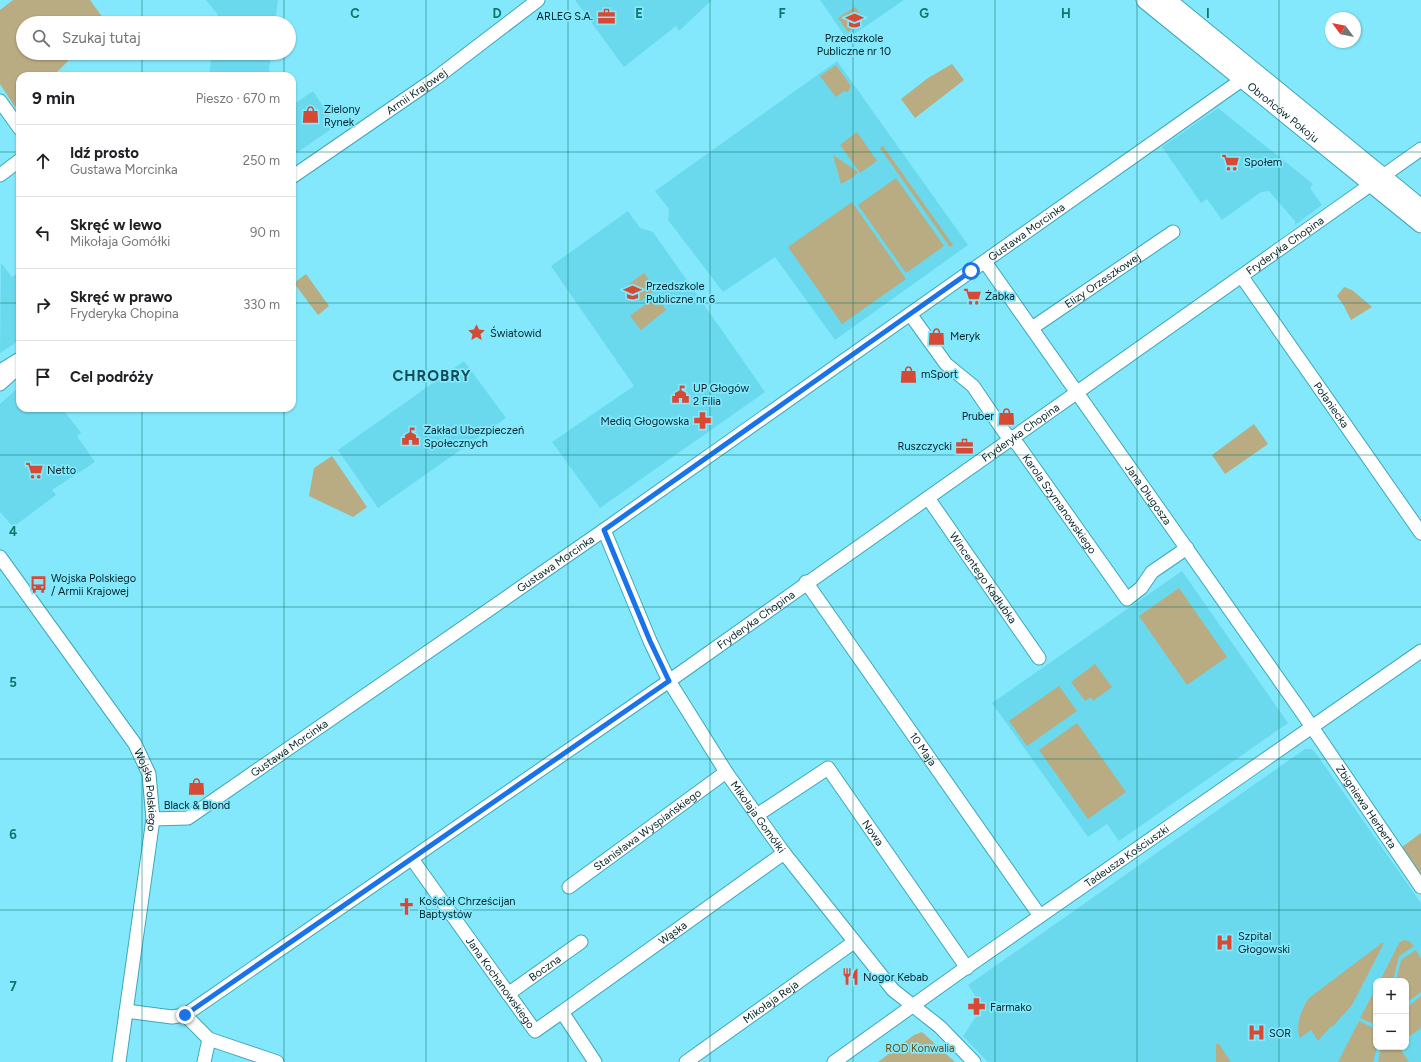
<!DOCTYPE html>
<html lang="pl">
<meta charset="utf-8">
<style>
:root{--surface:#fff;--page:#f2f2f2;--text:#202124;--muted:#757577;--line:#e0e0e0}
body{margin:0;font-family:Figtree,sans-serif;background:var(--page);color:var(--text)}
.controls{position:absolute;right:12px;bottom:12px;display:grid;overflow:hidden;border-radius:8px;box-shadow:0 1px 3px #0004}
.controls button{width:36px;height:36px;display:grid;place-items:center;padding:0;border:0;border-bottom:1px solid var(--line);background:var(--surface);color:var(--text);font:20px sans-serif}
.compass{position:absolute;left:1325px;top:12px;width:36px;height:36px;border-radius:50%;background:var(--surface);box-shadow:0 1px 3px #0004;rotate:302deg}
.stop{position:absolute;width:12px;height:12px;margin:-9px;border:3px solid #1a73e8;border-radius:50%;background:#fff}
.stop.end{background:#1a73e8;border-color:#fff;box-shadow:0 1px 4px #0008}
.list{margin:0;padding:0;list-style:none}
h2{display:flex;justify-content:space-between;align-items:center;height:52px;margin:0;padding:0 16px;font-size:17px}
h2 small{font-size:13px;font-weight:400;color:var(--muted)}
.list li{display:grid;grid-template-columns:26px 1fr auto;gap:12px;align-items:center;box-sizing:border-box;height:72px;padding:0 16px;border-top:1px solid var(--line)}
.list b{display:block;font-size:15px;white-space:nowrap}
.list p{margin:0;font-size:13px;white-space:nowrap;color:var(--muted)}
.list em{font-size:13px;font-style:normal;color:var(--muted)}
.icon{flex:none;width:22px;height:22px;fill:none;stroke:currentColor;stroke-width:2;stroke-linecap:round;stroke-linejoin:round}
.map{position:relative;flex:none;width:1421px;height:1062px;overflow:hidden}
.search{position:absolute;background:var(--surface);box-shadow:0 1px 3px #0004;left:16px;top:16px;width:280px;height:44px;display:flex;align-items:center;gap:10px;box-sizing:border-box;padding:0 14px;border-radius:22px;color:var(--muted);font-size:15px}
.panel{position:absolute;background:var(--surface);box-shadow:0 1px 3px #0004;left:16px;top:72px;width:280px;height:340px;border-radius:12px}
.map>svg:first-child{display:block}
.built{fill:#6ad9ee;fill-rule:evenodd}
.green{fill:#b9ab82}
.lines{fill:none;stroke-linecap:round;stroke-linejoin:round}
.minor-casing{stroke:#3ea7ba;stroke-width:15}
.major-casing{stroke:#3ea7ba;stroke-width:19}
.minor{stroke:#fff;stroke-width:13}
.major{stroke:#fff;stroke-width:17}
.route{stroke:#1a73e8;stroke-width:5}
.grid{fill:none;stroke:#0f766e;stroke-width:1;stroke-opacity:0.55}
.labels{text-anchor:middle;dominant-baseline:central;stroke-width:3.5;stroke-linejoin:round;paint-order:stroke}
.poi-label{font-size:11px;fill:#03242a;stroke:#83e8fb;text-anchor:start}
.street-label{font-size:11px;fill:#03242a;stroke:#83e8fb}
.park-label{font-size:11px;fill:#61511f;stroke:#83e8fb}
.district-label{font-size:15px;font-weight:bold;letter-spacing:1px;fill:#154d57;stroke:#83e8fb}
.grid-label{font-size:13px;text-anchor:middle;font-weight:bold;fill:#0f766e;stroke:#83e8fb;stroke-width:3.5;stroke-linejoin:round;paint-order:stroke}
</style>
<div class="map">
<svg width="1421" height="1062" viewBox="0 0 1421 1062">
<rect width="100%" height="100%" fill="#83e8fb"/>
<path class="built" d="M206,0H278L275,23H217L218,15Z
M575,0H712L679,31L676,26L624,67Z
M820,0H904L847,39Z
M212,53H271L269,70L273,76H209Z
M837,61L968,245L835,340L775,257L723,292L668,220L669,209L655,191Z
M313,91L336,126L292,156V102L294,104Z
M1218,108L1313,184L1310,188L1322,205L1295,225V221L1269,191L1261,192L1222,220L1207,199L1201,203L1162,147Z
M628,211L640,228L653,232L765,392L600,508L552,442L634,386L551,266Z
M1,263L12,277L20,271V340L0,353Z
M464,361L506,418L378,508L338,450Z
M20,386V408H62L81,433L77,436L95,462L52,490L56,495L13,527L0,512V404Z
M1182,571L1288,723L1119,841L1107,824L1088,837L992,703Z
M1305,749H1312L1315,752L1421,903V1062H988L963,1036L977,1015L972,1008L980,1003L968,985ZM1376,981H1406V1047H1376Z"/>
<path class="green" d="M13,0H90L106,22L23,23V53H76L53,76H20V103L15,107L0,84V10Z
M855,7L864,20L848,32L838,18Z
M952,64L964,80L915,118L901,99L928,78Z
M836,65L851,86L848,92L844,91L836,97L820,76Z
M857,132L877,161L860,173L840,145Z
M883,146L953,245L950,247L880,148Z
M833,155L858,172L852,178L841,184Z
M896,178L944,246L906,273L858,205Z
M852,202L906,279L842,324L788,247Z
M644,273L652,284L653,292L641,301L629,284Z
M306,274L329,306L318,315L294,283Z
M1344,287L1352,290L1372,307L1351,320L1344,306L1337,296Z
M656,296L666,310L641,330L630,316Z
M1254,424L1268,444L1225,474L1212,455Z
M332,456L367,507L353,517L309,496L314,468Z
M1179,588L1227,657L1187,685L1139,616Z
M1095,664L1112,687L1093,701L1091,697L1085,701L1071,682Z
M1059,686L1077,711L1027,746L1009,721Z
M1077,723L1126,792L1088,819L1039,750Z
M1421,833V875L1402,847Z
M1403,940L1409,941L1414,946L1399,956L1393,981H1380L1399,943Z
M1382,943H1384L1352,1005L1334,1025L1329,1028L1328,1030L1323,1035L1318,1041L1311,1030L1300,1038C1295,1024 1301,1010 1309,998Z
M1416,950L1421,959V992L1406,1003V981H1396L1401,960Z
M1376,988V1023L1374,1024L1360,1018Z
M1421,996V1028L1406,1039V1008Z
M1359,1021L1376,1029L1377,1047L1373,1062H1338Z
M922,1032L955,1062H878L914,1035Z
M1216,1044H1219L1231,1062H1216Z
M1381,1047H1399L1409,1062H1378Z"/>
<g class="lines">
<defs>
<g id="minor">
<path d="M0,101L20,129"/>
<path d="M0,175L20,160"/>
<path id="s1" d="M292,177L436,78L538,0"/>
<path id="s2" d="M985,262L1301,711L1421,887"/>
<path id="s3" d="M1242,277L1421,533"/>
<path id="s4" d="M910,314L946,364L973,386L1005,433L1018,445L1127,599L1141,588L1152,572L1187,548"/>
<path id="s5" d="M1032,328L1173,232"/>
<path d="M0,371L18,360"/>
<path d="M0,384L20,366"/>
<path id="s6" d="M928,498L1039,658"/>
<path id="s7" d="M604,530L650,641L669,681L726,772L784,853L893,990L940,1027L974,1062"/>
<path id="s8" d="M0,557L135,744L149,774L153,819L119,1062"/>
<path id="s9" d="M806,582L1040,916"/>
<path id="s10" d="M757,815L828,768L967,968"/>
<path id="s11" d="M153,819L188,818L604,530L1243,79"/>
<path id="s12" d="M412,859L535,1031L562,1012L595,1062"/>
<path id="s13" d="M569,887L726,772"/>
<path id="s14" d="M508,994L581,942"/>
<path id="s15" d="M126,1011L172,1017L185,1015L669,681L1421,149"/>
<path id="s16" d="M562,1012L784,853"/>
<path d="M185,1015L209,1039L277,1062"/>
<path d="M204,1062L209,1039"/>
<path id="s17" d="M686,1062L854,942"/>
<path id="s18" d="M834,1062L957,974L1421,651"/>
</g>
<g id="major">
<path id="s19" d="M1145,0L1421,224"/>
<path d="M1167,0L1421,208"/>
</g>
</defs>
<use href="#minor" class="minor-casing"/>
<use href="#major" class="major-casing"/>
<use href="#minor" class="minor"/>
<use href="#major" class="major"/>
</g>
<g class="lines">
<path class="route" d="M185,1015L669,681L650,641L604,530L971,271"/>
</g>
<path class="grid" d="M142,0V23M284,0V23M426,0V1062M568,0V1062M710,0V1062M853,0V1062M995,0V1062M1137,0V1062M1279,0V1062M142,53V76M284,53V76M0,152H20M292,152H1421M0,303H20M292,303H1421M142,408V1062M284,408V1062M0,455H1421M0,607H1421M0,759H1421M0,910H1421"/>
<defs>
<symbol id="office-bare" viewBox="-9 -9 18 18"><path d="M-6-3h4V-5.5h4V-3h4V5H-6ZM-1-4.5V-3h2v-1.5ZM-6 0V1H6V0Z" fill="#d64a35" stroke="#83e8fb" stroke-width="2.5" paint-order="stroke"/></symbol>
<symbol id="school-bare" viewBox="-9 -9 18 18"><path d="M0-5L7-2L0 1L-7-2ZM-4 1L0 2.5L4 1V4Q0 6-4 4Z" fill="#d64a35" stroke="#83e8fb" stroke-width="2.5" paint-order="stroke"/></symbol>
<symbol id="shop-bare" viewBox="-9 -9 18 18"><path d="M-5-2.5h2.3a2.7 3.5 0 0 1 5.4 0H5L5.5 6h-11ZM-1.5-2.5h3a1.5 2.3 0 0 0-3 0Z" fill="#d64a35" stroke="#83e8fb" stroke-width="2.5" paint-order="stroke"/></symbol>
<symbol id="supermarket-bare" viewBox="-9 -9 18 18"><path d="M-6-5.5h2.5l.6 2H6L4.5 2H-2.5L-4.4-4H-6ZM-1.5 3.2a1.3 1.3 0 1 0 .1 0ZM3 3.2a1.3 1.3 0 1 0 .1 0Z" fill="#d64a35" stroke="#83e8fb" stroke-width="2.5" paint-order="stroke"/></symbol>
<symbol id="sight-bare" viewBox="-9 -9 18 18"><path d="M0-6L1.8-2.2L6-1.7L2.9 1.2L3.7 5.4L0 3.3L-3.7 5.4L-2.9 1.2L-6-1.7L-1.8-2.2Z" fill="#d64a35" stroke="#83e8fb" stroke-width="2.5" paint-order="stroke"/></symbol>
<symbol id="civic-bare" viewBox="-9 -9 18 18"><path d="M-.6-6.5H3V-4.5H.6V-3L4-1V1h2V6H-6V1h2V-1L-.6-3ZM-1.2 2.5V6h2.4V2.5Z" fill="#d64a35" stroke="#83e8fb" stroke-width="2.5" paint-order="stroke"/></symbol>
<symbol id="pharmacy-bare" viewBox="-9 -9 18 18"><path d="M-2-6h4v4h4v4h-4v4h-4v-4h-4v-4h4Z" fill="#d64a35" stroke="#83e8fb" stroke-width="2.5" paint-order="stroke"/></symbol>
<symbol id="bus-bare" viewBox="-9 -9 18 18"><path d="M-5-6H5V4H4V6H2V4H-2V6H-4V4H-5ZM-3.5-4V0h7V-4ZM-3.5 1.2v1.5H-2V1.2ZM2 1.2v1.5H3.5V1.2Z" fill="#d64a35" stroke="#83e8fb" stroke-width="2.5" paint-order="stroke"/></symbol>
<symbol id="church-bare" viewBox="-9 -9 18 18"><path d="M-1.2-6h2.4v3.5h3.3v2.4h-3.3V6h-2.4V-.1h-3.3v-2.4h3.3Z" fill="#d64a35" stroke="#83e8fb" stroke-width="2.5" paint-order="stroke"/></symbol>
<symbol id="hospital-bare" viewBox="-9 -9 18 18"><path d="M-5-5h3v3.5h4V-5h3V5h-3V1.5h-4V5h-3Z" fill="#d64a35" stroke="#83e8fb" stroke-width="2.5" paint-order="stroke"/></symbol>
<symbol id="restaurant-bare" viewBox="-9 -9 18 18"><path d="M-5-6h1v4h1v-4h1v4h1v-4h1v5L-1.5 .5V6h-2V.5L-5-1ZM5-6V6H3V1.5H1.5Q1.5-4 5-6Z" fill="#d64a35" stroke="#83e8fb" stroke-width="2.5" paint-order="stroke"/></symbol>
</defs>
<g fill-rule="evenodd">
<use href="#office-bare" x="594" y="4" width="25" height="25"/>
<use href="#school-bare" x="842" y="8" width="25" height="25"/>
<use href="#shop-bare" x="298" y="102" width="25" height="25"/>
<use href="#supermarket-bare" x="1218" y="150" width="25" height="25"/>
<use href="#school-bare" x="620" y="280" width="25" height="25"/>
<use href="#supermarket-bare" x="960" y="284" width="25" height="25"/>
<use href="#sight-bare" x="464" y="320" width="25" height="25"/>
<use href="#shop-bare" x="924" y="324" width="25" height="25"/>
<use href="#shop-bare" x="896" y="362" width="25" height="25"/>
<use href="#civic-bare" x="668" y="382" width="25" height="25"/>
<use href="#shop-bare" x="994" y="404" width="25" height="25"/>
<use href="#pharmacy-bare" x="690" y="408" width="25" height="25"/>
<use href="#civic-bare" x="398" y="424" width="25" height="25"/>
<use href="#office-bare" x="952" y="434" width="25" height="25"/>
<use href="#supermarket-bare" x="22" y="458" width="25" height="25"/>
<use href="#bus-bare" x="26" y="572" width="25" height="25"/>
<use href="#shop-bare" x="184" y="774" width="25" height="25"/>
<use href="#church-bare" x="394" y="894" width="25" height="25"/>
<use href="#hospital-bare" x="1212" y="930" width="25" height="25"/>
<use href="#restaurant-bare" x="838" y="964" width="25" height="25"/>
<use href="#pharmacy-bare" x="964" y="994" width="25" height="25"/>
<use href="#hospital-bare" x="1244" y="1020" width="25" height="25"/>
</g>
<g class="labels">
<g class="poi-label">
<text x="593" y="16" text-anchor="end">ARLEG S.A.</text>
<text x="854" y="38" text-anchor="middle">Przedszkole<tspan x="854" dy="13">Publiczne nr 10</tspan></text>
<text x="324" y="109">Zielony<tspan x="324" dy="13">Rynek</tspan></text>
<text x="1244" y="162">Społem</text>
<text x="646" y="286">Przedszkole<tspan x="646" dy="13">Publiczne nr 6</tspan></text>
<text x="985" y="296">Żabka</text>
<text x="490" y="333">Światowid</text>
<text x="950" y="336">Meryk</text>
<text x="921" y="374">mSport</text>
<text x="693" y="388">UP Głogów<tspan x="693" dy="13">2 Filia</tspan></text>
<text x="994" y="416" text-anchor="end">Pruber</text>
<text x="689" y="421" text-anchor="end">Mediq Głogowska</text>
<text x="424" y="430">Zakład Ubezpieczeń<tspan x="424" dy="13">Społecznych</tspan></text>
<text x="952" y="446" text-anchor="end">Ruszczycki</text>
<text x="47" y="470">Netto</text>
<text x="51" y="578">Wojska Polskiego<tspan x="51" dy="13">/ Armii Krajowej</tspan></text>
<text x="197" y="805" text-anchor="middle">Black &amp; Blond</text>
<text x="419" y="901">Kościół Chrześcijan<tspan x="419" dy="13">Baptystów</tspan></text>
<text x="1238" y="936">Szpital<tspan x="1238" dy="13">Głogowski</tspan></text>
<text x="863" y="977">Nogor Kebab</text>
<text x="990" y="1007">Farmako</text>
<text x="1269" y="1033">SOR</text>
</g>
<g class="street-label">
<text stroke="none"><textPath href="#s1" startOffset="151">Armii Krajowej</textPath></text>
<text stroke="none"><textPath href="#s19" startOffset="178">Obrońców Pokoju</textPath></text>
<text stroke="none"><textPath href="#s11" startOffset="1058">Gustawa Morcinka</textPath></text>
<text stroke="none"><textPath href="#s15" startOffset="1402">Fryderyka Chopina</textPath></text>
<text stroke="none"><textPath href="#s5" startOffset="85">Elizy Orzeszkowej</textPath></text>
<text stroke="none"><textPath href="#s3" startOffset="156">Połaniecka</textPath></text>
<text stroke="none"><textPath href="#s15" startOffset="1078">Fryderyka Chopina</textPath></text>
<text stroke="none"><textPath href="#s2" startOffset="284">Jana Długosza</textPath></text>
<text stroke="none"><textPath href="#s4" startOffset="243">Karola Szymanowskiego</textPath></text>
<text stroke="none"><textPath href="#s11" startOffset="482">Gustawa Morcinka</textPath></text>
<text stroke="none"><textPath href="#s6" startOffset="97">Wincentego Kadłubka</textPath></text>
<text stroke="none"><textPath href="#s15" startOffset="754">Fryderyka Chopina</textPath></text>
<text stroke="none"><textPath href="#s11" startOffset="158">Gustawa Morcinka</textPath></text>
<text stroke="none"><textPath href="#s9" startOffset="204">10 Maja</textPath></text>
<text stroke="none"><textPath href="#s8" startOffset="279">Wojska Polskiego</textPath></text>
<text stroke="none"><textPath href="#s2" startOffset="665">Zbigniewa Herberta</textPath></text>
<text stroke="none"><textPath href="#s7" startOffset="327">Mikołaja Gomółki</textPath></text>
<text stroke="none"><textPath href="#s13" startOffset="97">Stanisława Wyspiańskiego</textPath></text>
<text stroke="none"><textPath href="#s10" startOffset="164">Nowa</textPath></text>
<text stroke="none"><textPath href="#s18" startOffset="358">Tadeusza Kościuszki</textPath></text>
<text stroke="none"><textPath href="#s16" startOffset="136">Wąska</textPath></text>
<text stroke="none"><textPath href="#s14" startOffset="45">Boczna</textPath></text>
<text stroke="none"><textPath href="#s12" startOffset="152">Jana Kochanowskiego</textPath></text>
<text stroke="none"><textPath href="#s17" startOffset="104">Mikołaja Reja</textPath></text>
</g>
<g class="park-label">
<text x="920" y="1048">ROD Konwalia</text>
</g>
<g class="district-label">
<text x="432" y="376">CHROBRY</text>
</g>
</g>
<g class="grid-label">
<text x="355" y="18">C</text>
<text x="497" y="18">D</text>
<text x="639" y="18">E</text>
<text x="782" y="18">F</text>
<text x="924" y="18">G</text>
<text x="1066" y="18">H</text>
<text x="1208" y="18">I</text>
<text x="13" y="536">4</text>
<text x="13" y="687">5</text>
<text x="13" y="839">6</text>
<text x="13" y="991">7</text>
</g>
</svg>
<div class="controls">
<button>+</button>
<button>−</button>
</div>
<svg class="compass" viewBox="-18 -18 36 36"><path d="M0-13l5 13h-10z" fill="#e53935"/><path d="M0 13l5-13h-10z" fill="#757577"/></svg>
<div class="stop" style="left:971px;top:271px"></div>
<div class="stop end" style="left:185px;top:1015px"></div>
<div class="search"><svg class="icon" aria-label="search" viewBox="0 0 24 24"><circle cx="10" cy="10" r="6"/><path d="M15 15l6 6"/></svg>Szukaj tutaj</div>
<section class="panel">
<h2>9 min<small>Pieszo · 670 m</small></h2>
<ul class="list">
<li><svg class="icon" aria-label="ahead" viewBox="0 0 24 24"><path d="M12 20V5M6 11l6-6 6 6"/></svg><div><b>Idź prosto</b><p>Gustawa Morcinka</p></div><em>250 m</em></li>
<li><svg class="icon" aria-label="left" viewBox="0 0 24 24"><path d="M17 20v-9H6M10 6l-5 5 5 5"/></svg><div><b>Skręć w lewo</b><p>Mikołaja Gomółki</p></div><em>90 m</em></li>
<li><svg class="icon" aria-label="right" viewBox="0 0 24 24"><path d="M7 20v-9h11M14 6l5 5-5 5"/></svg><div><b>Skręć w prawo</b><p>Fryderyka Chopina</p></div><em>330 m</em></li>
<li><svg class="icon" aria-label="arrive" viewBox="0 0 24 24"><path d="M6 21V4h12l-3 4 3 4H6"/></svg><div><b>Cel podróży</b></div></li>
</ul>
</section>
</div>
